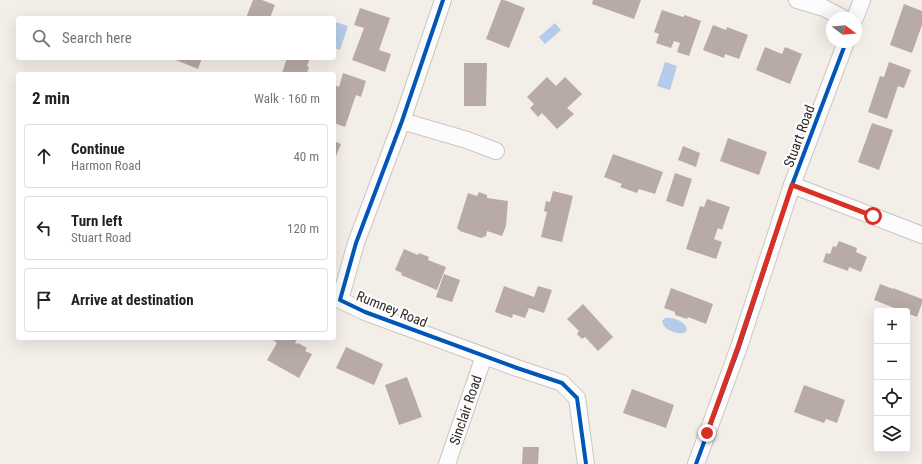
<!DOCTYPE html>
<meta charset="utf-8">
<style>
:root{--surface:#fff;--page:#f2f2f2;--text:#222;--muted:#767676;--line:#e0e0e0}
body{margin:0;font-family:"Roboto Condensed",sans-serif;background:var(--page);color:var(--text)}
.controls{position:absolute;right:12px;bottom:12px;display:grid;overflow:hidden;border-radius:4px;box-shadow:0 4px 16px #0002}
.controls button{width:36px;height:36px;display:grid;place-items:center;padding:0;border:0;border-bottom:1px solid var(--line);background:var(--surface);color:var(--text);font:20px sans-serif}
.compass{position:absolute;left:826px;top:12px;width:36px;height:36px;border-radius:50%;background:var(--surface);box-shadow:0 4px 16px #0002;rotate:106deg}
.stop{position:absolute;width:12px;height:12px;margin:-9px;border:3px solid #d93025;border-radius:50%;background:#fff}
.stop.end{background:#d93025;border-color:#fff;box-shadow:0 1px 4px #0008}
.list{margin:0;padding:0;list-style:none}
h2{display:flex;justify-content:space-between;align-items:center;height:52px;margin:0;padding:0 16px;font-size:17px}
h2 small{font-size:13px;font-weight:400;color:var(--muted)}
.list li{display:grid;grid-template-columns:26px 1fr auto;gap:12px;align-items:center;box-sizing:border-box;height:64px;margin:0 8px 8px;padding:0 8px;border:1px solid var(--line);border-radius:4px}
.list b{display:block;font-size:15px;white-space:nowrap}
.list p{margin:0;font-size:13px;white-space:nowrap;color:var(--muted)}
.list em{font-size:13px;font-style:normal;color:var(--muted)}
.icon{flex:none;width:22px;height:22px;fill:none;stroke:currentColor;stroke-width:2;stroke-linecap:round;stroke-linejoin:round}
.map{position:relative;flex:none;width:922px;height:464px;overflow:hidden}
.search{position:absolute;background:var(--surface);box-shadow:0 4px 16px #0002;left:16px;top:16px;width:320px;height:44px;display:flex;align-items:center;gap:10px;box-sizing:border-box;padding:0 14px;border-radius:4px;color:var(--muted);font-size:15px}
.panel{position:absolute;background:var(--surface);box-shadow:0 4px 16px #0002;left:16px;top:72px;width:320px;height:268px;border-radius:4px}
.map>svg:first-child{display:block}
.water{fill:#b4cce9}
.building{fill:#b8aaa6}
.lines{fill:none;stroke-linecap:round;stroke-linejoin:round}
.street-casing{stroke:#cbc6c2;stroke-width:18}
.street{stroke:#fdfcfc;stroke-width:16}
.cycleway-casing{stroke:#fff;stroke-width:6}
.cycleway{stroke:#0057b8;stroke-width:4}
.route{stroke:#d93025;stroke-width:5}
.labels{text-anchor:middle;dominant-baseline:central;stroke-width:4;stroke-linejoin:round;paint-order:stroke}
.street-label{font-size:14px;fill:#302b28;stroke:#fff}
</style>
<div class="map">
<svg width="922" height="464" viewBox="0 0 922 464">
<rect width="100%" height="100%" fill="#f4eee8"/>
<path class="water" d="M335,22L348,26L340,50L334,48V25Z
M555,23L561,30L545,44L539,37Z
M665,62L677,66L670,90L657,86Z
M665,318C672,317 686,321 687,330L684,333C676,334 663,330 662,321Z"/>
<path class="building" d="M253,0H262L275,5L270,18H246Z
M501,0H504L525,8L509,48L486,39Z
M593,0H641L634,19L592,4Z
M904,4L922,11V25L912,53L890,45Z
M360,8L390,18L379,50L391,54L385,72L352,60L364,28L354,25Z
M662,10L683,17L685,15L701,21L689,56L677,52L680,43L674,41L671,48L656,43L659,34L654,32Z
M713,25L726,30L727,27L748,35L739,59L725,54L724,58L703,50Z
M765,47L782,54L785,47L802,54L790,84L756,70Z
M171,58H202L198,69Z
M287,58H310L307,66L309,67L307,74L282,73Z
M889,62L911,70L904,88L898,86L887,119L868,112L880,76L884,77Z
M464,63H487L486,106H464Z
M343,73L366,81L361,97L356,95L345,127L334,123V88L335,85L339,87Z
M547,77L556,86L565,77L582,94L567,108L574,114L557,129L542,113L538,117L530,108L534,104L527,97Z
M872,123L893,130L879,170L858,162Z
M728,138L767,152L759,175L720,161Z
M334,141L341,144L334,161Z
M683,146L700,153L696,167L678,160Z
M613,154L663,172L655,194L639,189L637,193L620,187L622,184L604,177Z
M675,173L692,179L683,207L666,201Z
M553,191L573,196L562,242L541,237L547,212L544,211L546,201L550,202Z
M479,192L487,195V198L508,201L506,226L502,236L487,231L486,236L481,238L460,231L457,228L468,193L477,196Z
M707,199L730,207L722,230L718,228L714,239L722,242L716,259L686,249L700,206L704,207Z
M839,241L857,248L856,252L867,257L861,272L849,267L848,271L823,262L826,253L830,254L833,246L836,247Z
M404,249L418,255L419,253L429,257L428,260L446,267L437,290L401,275L402,273L395,270Z
M444,274L460,280L452,302L436,297Z
M880,284L893,289V288L922,299V303L917,317L907,313V311H902L874,300Z
M504,286L534,297L538,286L552,290L544,313L529,308L525,318L513,314L512,318L495,312Z
M671,288L713,304L706,324L688,317L687,319L675,315V312L664,308Z
M583,304L613,337L598,351L585,337L582,339L577,334L579,331L567,319Z
M275,338H298L295,343L297,344L298,343L307,348L305,351L312,354L299,378L267,360L277,343L274,341Z
M346,347L383,364L374,385L336,368Z
M407,377L422,417L399,425L385,385Z
M804,385L845,400L837,423L826,419L824,423L794,412Z
M632,389L674,405L666,428L623,413Z
M523,447H539L538,464H522Z"/>
<g class="lines">
<defs>
<g id="street">
<path d="M443,0L402,121L356,243L340,300L365,312L517,368L562,383L577,398L586,464"/>
<path d="M797,0L824,8L843,18"/>
<path d="M855,18L862,0"/>
<path d="M402,121L467,140L496,151"/>
<path d="M792,185L922,235"/>
<path id="s1" d="M447,464L484,356"/>
<path d="M696,464L739,347L792,185L846,42"/>
</g>
</defs>
<use href="#street" class="street-casing"/>
<use href="#street" class="street"/>
<defs>
<path id="cycleway" d="M443,0L402,121L356,243L340,300L365,312L517,368L562,383L577,398L586,464
M696,464L739,347L792,185L846,42"/>
</defs>
<use href="#cycleway" class="cycleway-casing"/>
<use href="#cycleway" class="cycleway"/>
</g>
<g class="lines">
<path class="route" d="M707,433L738,347L792,185L873,216"/>
</g>
<g class="labels">
<g class="street-label">
<text transform="translate(799 136) rotate(-70)">Stuart Road</text>
<text transform="translate(392 309) rotate(22)">Rumney Road</text>
<text stroke="none"><textPath href="#s1" startOffset="57">Sinclair Road</textPath></text>
</g>
</g>
</svg>
<div class="controls">
<button>+</button>
<button>−</button>
<button><svg class="icon" aria-label="locate" viewBox="0 0 24 24"><circle cx="12" cy="12" r="6"/><path d="M12 2v4M12 18v4M2 12h4M18 12h4"/></svg></button>
<button><svg class="icon" aria-label="layers" viewBox="0 0 24 24"><path d="M12 4l9 5-9 5-9-5zM3 14l9 5 9-5"/></svg></button>
</div>
<svg class="compass" viewBox="-18 -18 36 36"><path d="M0-13l5 13h-10z" fill="#e53935"/><path d="M0 13l5-13h-10z" fill="#767676"/></svg>
<div class="stop" style="left:873px;top:216px"></div>
<div class="stop end" style="left:707px;top:433px"></div>
<div class="search"><svg class="icon" aria-label="search" viewBox="0 0 24 24"><circle cx="10" cy="10" r="6"/><path d="M15 15l6 6"/></svg>Search here</div>
<section class="panel">
<h2>2 min<small>Walk · 160 m</small></h2>
<ul class="list">
<li><svg class="icon" aria-label="ahead" viewBox="0 0 24 24"><path d="M12 20V5M6 11l6-6 6 6"/></svg><div><b>Continue</b><p>Harmon Road</p></div><em>40 m</em></li>
<li><svg class="icon" aria-label="left" viewBox="0 0 24 24"><path d="M17 20v-9H6M10 6l-5 5 5 5"/></svg><div><b>Turn left</b><p>Stuart Road</p></div><em>120 m</em></li>
<li><svg class="icon" aria-label="arrive" viewBox="0 0 24 24"><path d="M6 21V4h12l-3 4 3 4H6"/></svg><div><b>Arrive at destination</b></div></li>
</ul>
</section>
</div>
